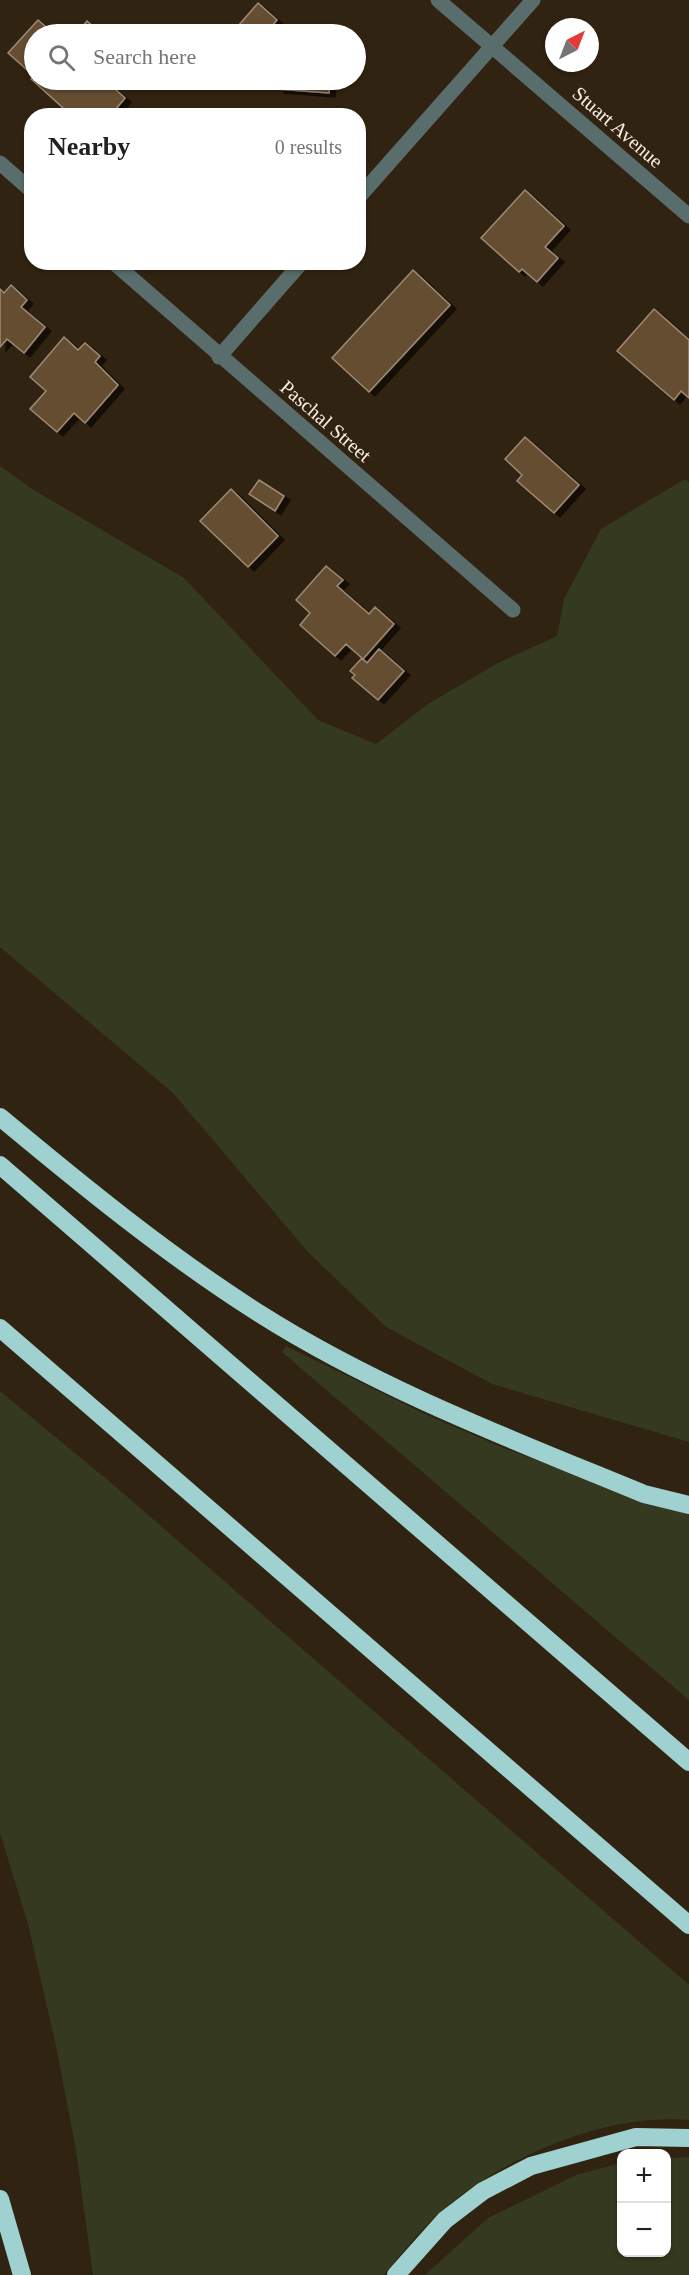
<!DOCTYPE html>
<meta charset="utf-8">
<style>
:root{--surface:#fff;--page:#f2f2f2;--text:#202124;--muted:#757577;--line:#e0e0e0}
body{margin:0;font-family:"Times New Roman",serif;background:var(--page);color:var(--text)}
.controls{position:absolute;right:18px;bottom:18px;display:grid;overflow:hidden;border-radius:12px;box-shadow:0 2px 4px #0004}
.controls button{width:54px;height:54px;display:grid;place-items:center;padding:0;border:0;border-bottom:2px solid var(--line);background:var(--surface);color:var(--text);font:30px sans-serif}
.compass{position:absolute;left:545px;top:18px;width:54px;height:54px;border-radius:50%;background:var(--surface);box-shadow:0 2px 4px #0004;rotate:42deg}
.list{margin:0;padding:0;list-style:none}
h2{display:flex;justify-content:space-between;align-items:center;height:78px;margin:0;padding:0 24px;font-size:26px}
h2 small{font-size:20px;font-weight:400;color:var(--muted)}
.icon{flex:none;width:33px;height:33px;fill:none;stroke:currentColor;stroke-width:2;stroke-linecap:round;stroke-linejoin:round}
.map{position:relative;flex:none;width:689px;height:2275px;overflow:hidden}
.search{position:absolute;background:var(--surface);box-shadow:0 2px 4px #0004;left:24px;top:24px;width:342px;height:66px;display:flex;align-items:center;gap:15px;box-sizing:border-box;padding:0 21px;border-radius:33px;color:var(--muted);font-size:22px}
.panel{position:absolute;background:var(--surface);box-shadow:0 2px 4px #0004;left:24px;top:108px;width:342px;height:162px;border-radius:24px}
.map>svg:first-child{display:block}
.green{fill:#35391f}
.building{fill:#654e31;stroke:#9d8b76;stroke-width:1.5;filter:url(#shadow)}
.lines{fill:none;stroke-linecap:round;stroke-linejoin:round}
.minor{stroke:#596d6d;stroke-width:15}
.motorway{stroke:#9ed1cf;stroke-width:18}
.labels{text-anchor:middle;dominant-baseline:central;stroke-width:4.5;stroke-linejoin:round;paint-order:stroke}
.street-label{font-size:20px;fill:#f7ede2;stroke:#312311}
</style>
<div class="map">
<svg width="689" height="2275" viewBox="0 0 689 2275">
<defs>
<filter id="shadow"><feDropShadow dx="6" dy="4" stdDeviation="0" flood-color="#0009"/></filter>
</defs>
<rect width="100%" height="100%" fill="#312311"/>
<path class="green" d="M0,466L32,489L184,578L318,720L376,744L428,704L496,664L557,636L564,599L601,529L685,479L689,482V1442L492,1384L386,1327L307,1251L173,1093L0,947Z
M286,1346L427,1415L499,1446L644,1501L689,1514V1700L282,1352Z
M0,1391L116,1487L689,1985V2120C608,2113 515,2153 452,2202C426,2223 405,2249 384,2275H93L76,2150L56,2046L28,1924L0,1833Z
M689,2157V2275H425L488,2218L576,2175L621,2163L622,2252H666L667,2158Z"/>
<path class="building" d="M258,3L277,20L265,34H247L238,26Z
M38,20L54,34H34V80H105L125,98L110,116H72L31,79L34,76L8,53Z
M87,21L102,34H76Z
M279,80H330L329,93L278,89Z
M525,190L564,226L545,247L558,258L537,282L522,269L519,272L481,238Z
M413,270L450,305L369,392L332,358Z
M11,285L27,300L21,307L45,327L24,353L7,339L0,347V289L4,293Z
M654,309L689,340V398L681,391L674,400L617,351Z
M64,337L78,350L85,343L100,356L95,362L118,385L85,423L74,413L57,432L30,409L46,391L30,377Z
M525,437L579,485L554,513L517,481L522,475L505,459Z
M259,480L284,496L275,511L249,494Z
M231,489L278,536L248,567L200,521Z
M326,566L343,580L337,586L369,614L375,607L394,624L363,659L346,644L335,656L300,625L310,613L296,600Z
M379,649L404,671L378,700L352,678L355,675L350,671L362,658L367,663Z"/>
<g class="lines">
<path class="minor" d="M438,0L689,216
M0,163L32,191
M358,198L533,0
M113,262L513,610
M219,357L302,262"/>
<path class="motorway" d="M0,1117C83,1186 166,1254 257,1312C378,1389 513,1440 644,1494L689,1505
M0,1165L689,1762
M0,1328L689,1925
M0,2199L22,2275
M396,2275L445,2220L483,2191L531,2166L636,2137L689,2138"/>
</g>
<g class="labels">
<g class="street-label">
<text transform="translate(618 127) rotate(41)">Stuart Avenue</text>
<text transform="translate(326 421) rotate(41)">Paschal Street</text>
</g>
</g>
</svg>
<div class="controls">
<button>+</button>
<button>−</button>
</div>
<svg class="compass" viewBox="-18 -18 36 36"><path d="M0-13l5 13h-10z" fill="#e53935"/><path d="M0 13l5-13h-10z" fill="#757577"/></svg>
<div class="search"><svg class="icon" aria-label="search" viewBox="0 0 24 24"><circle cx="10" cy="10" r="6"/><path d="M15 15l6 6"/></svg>Search here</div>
<section class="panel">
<h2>Nearby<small>0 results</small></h2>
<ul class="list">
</ul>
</section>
</div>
